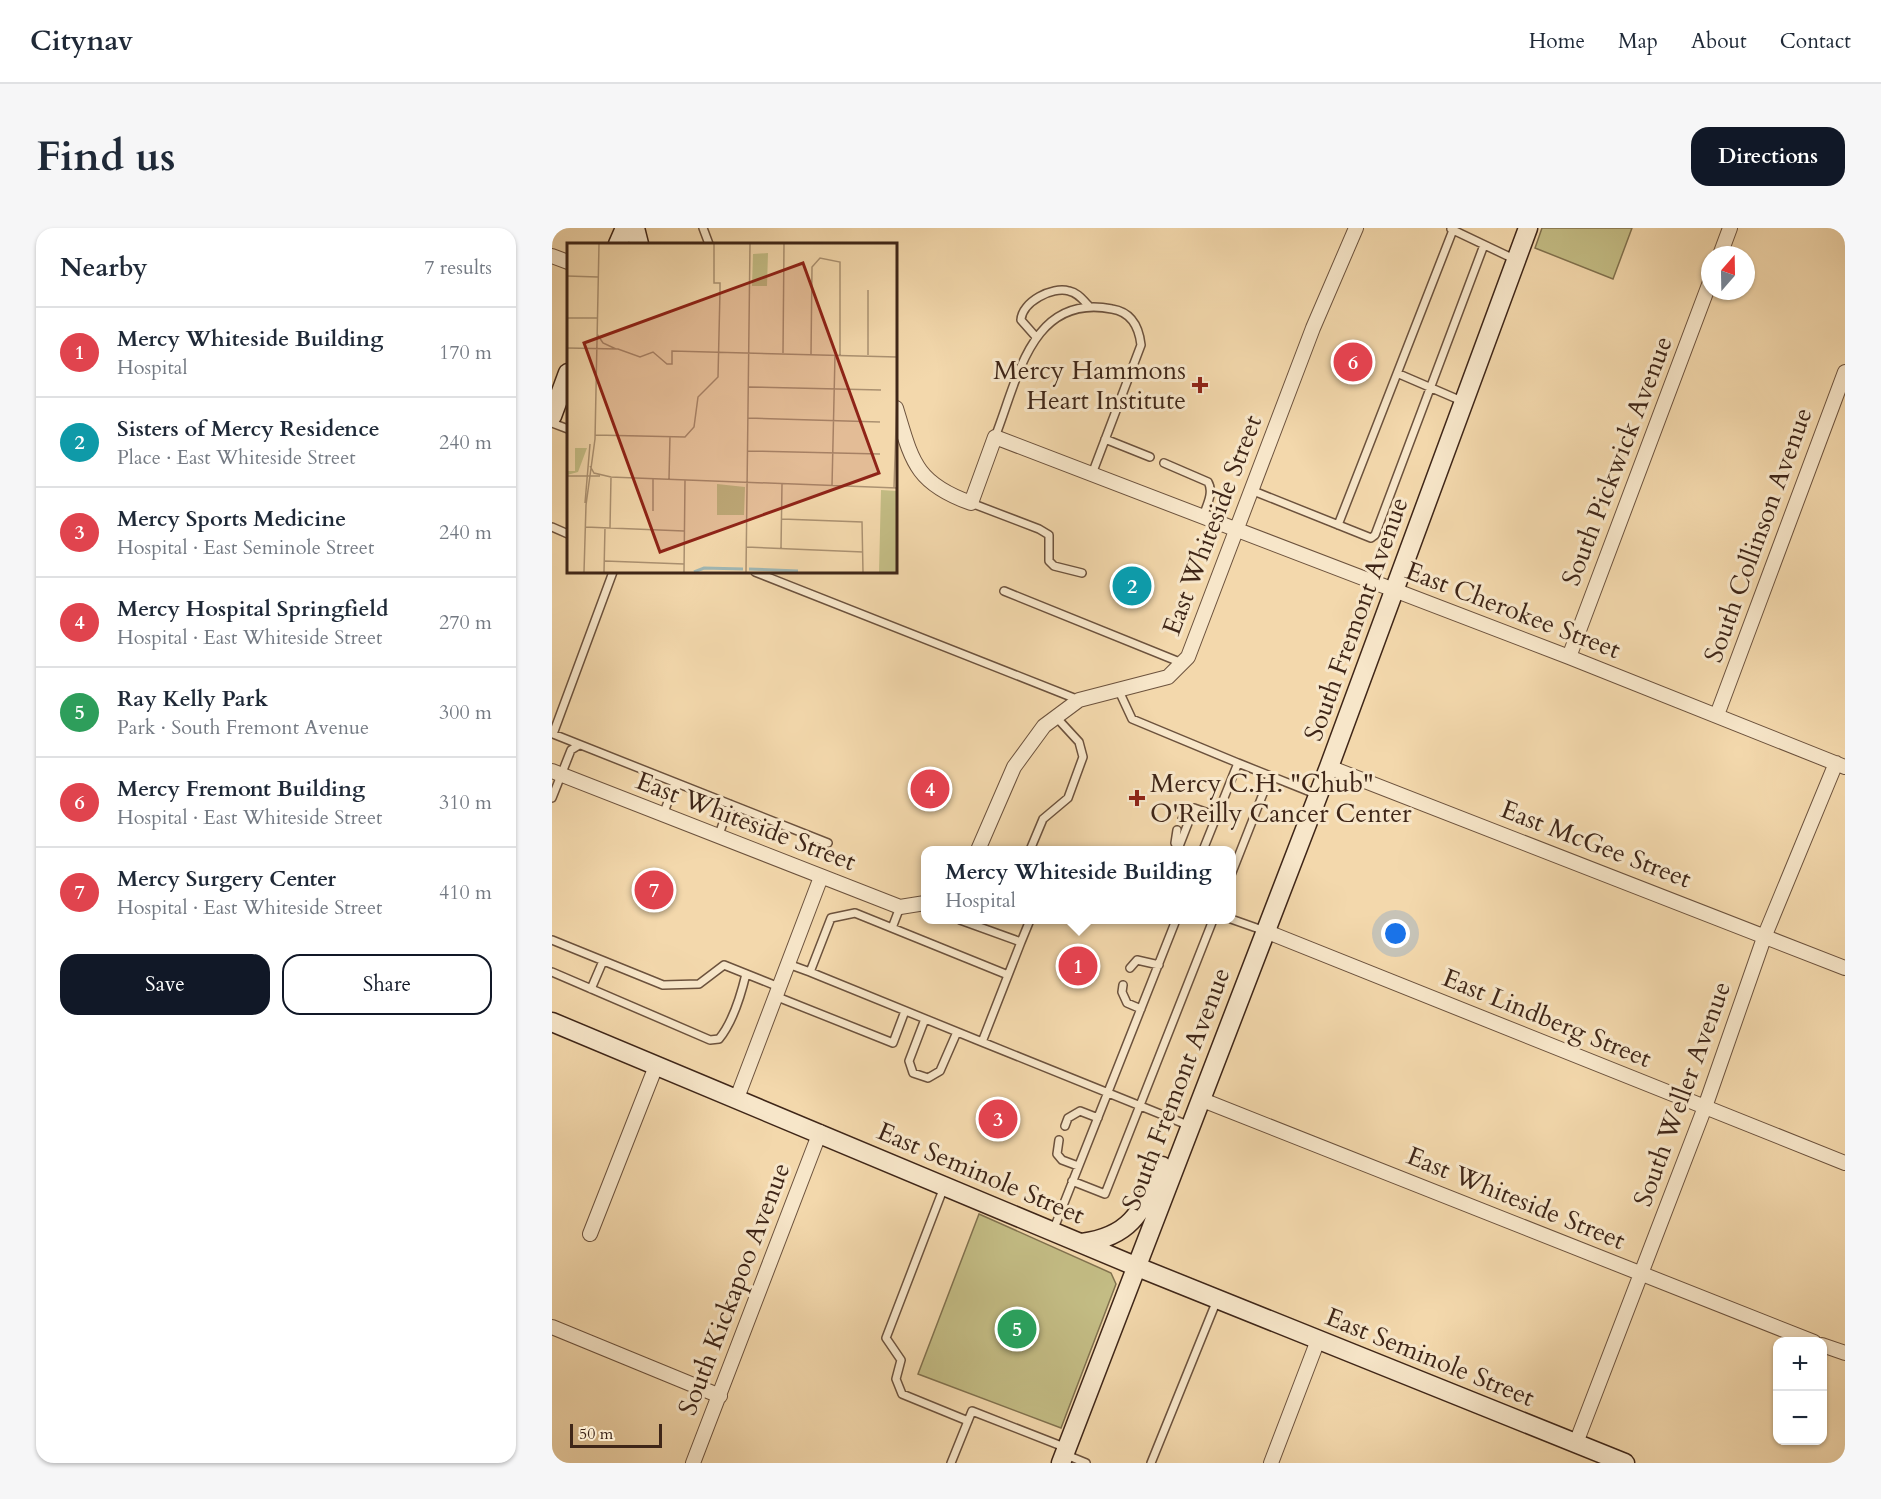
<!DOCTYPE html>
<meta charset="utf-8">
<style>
:root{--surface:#fff;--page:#f6f6f7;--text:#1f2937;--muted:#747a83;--line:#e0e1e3;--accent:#111827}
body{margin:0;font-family:Cardo,serif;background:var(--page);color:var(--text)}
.controls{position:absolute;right:18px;bottom:18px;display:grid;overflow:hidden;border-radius:12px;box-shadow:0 2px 4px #0004}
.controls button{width:54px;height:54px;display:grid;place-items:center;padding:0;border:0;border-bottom:2px solid var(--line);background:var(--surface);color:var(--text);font:30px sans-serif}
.compass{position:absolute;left:1149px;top:18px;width:54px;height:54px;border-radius:50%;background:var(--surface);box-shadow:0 2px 4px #0004;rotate:20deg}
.scale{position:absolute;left:18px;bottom:15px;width:92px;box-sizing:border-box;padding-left:6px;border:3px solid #3f2618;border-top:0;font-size:16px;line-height:21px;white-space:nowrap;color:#3f2618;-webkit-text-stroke:4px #f7e6c9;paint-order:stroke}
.you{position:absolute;left:844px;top:706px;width:21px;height:21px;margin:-15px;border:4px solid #fff;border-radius:50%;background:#1a73e8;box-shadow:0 0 0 9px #1a73e833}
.badge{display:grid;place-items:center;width:39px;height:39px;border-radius:50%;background:var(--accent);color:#fff;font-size:20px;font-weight:700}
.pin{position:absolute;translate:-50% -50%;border:3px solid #fff;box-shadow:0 2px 6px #0006}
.popup{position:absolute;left:369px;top:618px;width:315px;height:78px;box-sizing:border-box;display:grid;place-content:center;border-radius:12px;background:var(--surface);filter:drop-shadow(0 2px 4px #0005);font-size:20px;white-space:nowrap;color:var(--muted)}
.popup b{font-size:22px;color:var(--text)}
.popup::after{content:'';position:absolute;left:50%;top:100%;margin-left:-12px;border:12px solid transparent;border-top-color:var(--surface)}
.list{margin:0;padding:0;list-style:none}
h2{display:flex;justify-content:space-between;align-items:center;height:78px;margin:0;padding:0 24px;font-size:26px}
h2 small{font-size:20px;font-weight:400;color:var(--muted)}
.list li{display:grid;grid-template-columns:39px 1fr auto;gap:18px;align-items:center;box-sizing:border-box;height:90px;padding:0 24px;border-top:2px solid var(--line)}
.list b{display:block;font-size:22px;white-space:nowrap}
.list p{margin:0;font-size:20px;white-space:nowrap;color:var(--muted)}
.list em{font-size:20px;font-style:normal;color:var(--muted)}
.actions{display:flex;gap:12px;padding:18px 24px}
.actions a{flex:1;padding:14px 0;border:2px solid var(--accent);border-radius:18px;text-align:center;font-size:21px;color:var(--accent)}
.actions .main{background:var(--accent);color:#fff}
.map{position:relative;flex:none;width:1293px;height:1235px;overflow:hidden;border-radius:18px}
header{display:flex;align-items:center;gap:36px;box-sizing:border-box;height:84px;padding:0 30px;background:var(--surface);border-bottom:2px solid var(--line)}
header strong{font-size:28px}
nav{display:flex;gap:33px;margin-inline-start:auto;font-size:21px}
.intro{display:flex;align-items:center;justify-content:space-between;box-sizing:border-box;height:144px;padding:0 36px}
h1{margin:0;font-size:42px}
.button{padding:15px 27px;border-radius:18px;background:var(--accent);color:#fff;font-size:21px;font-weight:700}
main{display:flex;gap:36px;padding:0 36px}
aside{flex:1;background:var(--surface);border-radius:18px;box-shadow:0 2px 4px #0004}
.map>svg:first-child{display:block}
.green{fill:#c3bc84;stroke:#81714e;stroke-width:1.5}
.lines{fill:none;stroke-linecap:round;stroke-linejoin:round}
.lane-casing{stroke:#6c523d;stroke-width:10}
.street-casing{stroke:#6c523d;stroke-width:16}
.secondary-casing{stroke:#3f2618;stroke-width:21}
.lane{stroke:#f7e6c9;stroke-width:7}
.street{stroke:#f7e6c9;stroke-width:14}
.secondary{stroke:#f7e6c9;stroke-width:18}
.poi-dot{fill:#8f2418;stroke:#f7e6c9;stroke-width:2}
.labels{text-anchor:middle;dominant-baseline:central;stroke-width:6;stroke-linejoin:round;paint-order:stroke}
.poi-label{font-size:26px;fill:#3f2618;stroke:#f7e6c9;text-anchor:end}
.street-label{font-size:26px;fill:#3f2618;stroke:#f7e6c9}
.inset-river{fill:none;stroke:#a0b7b4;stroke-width:3}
.inset-road{fill:none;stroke:#ab9171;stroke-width:1.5}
.view{fill:#8f2418;fill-opacity:0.15;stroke:#8f2418;stroke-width:3}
.inset-edge{fill:none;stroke:#3f2618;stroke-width:3}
</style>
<header>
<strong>Citynav</strong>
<nav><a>Home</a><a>Map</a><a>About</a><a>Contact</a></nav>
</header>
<div class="intro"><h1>Find us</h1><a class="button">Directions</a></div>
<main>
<aside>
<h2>Nearby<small>7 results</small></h2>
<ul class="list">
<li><span class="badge" style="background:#e0444e">1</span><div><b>Mercy Whiteside Building</b><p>Hospital</p></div><em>170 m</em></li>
<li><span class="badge" style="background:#0f9aa8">2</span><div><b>Sisters of Mercy Residence</b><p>Place · East Whiteside Street</p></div><em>240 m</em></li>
<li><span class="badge" style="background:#e0444e">3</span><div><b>Mercy Sports Medicine</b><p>Hospital · East Seminole Street</p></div><em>240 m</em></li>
<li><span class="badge" style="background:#e0444e">4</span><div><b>Mercy Hospital Springfield</b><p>Hospital · East Whiteside Street</p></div><em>270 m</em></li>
<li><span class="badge" style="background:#2e9e5b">5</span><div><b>Ray Kelly Park</b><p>Park · South Fremont Avenue</p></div><em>300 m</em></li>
<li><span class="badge" style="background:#e0444e">6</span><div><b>Mercy Fremont Building</b><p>Hospital · East Whiteside Street</p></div><em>310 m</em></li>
<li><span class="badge" style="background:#e0444e">7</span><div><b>Mercy Surgery Center</b><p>Hospital · East Whiteside Street</p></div><em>410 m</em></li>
</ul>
<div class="actions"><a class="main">Save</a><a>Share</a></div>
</aside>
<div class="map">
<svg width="1293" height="1235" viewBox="0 0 1293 1235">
<rect width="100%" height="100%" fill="#f3d8ac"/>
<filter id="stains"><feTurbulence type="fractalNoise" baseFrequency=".00333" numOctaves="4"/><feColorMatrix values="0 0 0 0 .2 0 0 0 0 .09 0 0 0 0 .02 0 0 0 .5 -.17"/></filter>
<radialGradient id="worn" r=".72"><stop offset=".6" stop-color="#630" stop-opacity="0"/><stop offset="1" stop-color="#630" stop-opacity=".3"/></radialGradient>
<path class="green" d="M990,0H1080L1061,51L983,20Z
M427,986L559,1045L564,1056L509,1200L366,1146Z"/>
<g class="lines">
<defs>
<path id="lane" d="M151,0L157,16
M899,1L962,31
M484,109L469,92C470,74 500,58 517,63C526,65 530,71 536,77
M847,146L912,174
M0,195L16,201
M443,209C466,151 479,65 560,81C579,84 587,99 589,117L540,246
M553,211L598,229
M612,235L656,254C662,264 655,277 651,288
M699,262L819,310L823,307L932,17
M419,275L487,301L497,307V333L502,338L530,345
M786,297L901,2
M0,299L16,306
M61,344L1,506L276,615
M203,344L527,472
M452,363L630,435
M567,463L580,491L686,535
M0,570L19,522L27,517
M111,587L123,555
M630,591L637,581L642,580
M625,602L623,615L626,621
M166,609L178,576
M478,622L491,591L516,570L531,529L527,514L504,489
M629,622L626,621L642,580L665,588
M651,622L686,535L766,567
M679,647L718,548
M679,691L713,703
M408,692L469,714L430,814L258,744L279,690L303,685L456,747
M340,700L348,679
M0,712L111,757L147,756L172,737L227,759
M469,714L478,692
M236,736L258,744
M578,740L585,732L607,737
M0,744L158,812L167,811C181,794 189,767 194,746
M571,757L570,764L575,775L589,781
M39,761L51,733
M223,768L341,815L353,783
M373,791L357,833L361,845L376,850L388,843L405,804
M430,814L638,898
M513,898L516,890L528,883L546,890
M507,912L505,926L510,932L526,938
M520,953L553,966L661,692
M392,959L334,1110L349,1132L344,1151L350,1166L416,1193
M501,1003L624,692
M512,1226L534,1235
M399,1235L420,1183L512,1219
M599,1235L665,1072"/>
<path id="street" d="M1168,27L1178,0
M0,28L16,34
M344,180C360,233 363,255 419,275L443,209L1017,429L1293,539
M1017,429L1158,54
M1165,487L1293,144
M777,539L1293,740
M0,543L348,679L373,675
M426,622L462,539L492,498L527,472L616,449L636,429L761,100L804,0
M713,703L1293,935
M185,870L269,649
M648,871L1262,1114
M38,1006L104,838
M0,1099L168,1168
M1270,1117L1293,1125
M1024,1215L1153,879L1213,707L1284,535
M141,1235L268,904
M719,1235L766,1112"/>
<path id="secondary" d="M83,0L87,16
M66,16L73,0
M0,188L16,145
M0,794L583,1038L1073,1235
M530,1015C582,1008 590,981 610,938
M509,1235L777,539L976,0"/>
</defs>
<use href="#lane" class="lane-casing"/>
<use href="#street" class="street-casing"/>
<use href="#secondary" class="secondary-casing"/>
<use href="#lane" class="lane"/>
<use href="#street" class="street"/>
<use href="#secondary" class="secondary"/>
</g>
<g class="poi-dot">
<path d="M645 148h6v6h6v6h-6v6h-6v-6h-6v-6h6z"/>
<path d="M582 561h6v6h6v6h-6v6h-6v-6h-6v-6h6z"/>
</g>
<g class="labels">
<g class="poi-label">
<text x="634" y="142">Mercy Hammons<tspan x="634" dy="30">Heart Institute</tspan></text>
<text x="598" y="555" text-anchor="start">Mercy C.H. "Chub"<tspan x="598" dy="30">O'Reilly Cancer Center</tspan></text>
</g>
<g class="street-label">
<text transform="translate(1065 233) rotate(-69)">South Pickwick Avenue</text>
<text transform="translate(660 297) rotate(-69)">East Whiteside Street</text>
<text transform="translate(1206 307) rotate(-70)">South Collinson Avenue</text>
<text transform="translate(961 382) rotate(21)">East Cherokee Street</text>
<text transform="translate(804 391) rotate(-70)">South Fremont Avenue</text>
<text transform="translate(194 593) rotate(21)">East Whiteside Street</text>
<text transform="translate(1044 616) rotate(21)">East McGee Street</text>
<text transform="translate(995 790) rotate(22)">East Lindberg Street</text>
<text transform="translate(624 861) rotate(-69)">South Fremont Avenue</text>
<text transform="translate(1130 866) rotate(-70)">South Weller Avenue</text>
<text transform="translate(429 945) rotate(23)">East Seminole Street</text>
<text transform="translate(964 970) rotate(22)">East Whiteside Street</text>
<text transform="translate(182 1061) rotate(-69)">South Kickapoo Avenue</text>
<text transform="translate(878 1129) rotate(22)">East Seminole Street</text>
</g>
</g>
<g transform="translate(15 15)">
<rect width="330" height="330" fill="#f3d8ac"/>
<path d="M201,10L200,43H185L186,11ZM8,205H20L11,229L0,232V228H8ZM150,241L178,244L177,272H150ZM314,247L330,248V329H312Z" fill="#c3bc84"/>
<path class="inset-river" d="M182,326L231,328M127,329L137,325L176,326"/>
<path class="inset-road" d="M0,33L31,34M0,75H30M30,91L36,100L49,106M0,105L51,106L73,114L86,109L100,121H105V108L330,114M216,110L217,1M244,111L245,24L253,15L273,19V112M301,112V47M182,144L314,147M181,175L313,179M28,192L118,194L127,184L131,154L151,134L153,48V40H147V1M181,208L313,211M23,223L27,230L44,234M1,233H33M43,234L330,245M102,236L103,193M265,243L268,112M327,245L330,153M18,260L23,201M86,268V236M215,276L295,279L296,329M18,284L117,288M43,285L44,234M179,304L296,309M214,306L215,241M38,318L117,321M17,329L19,262L28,196L32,1M37,329L38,284M117,329L118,237M179,329L183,1"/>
<path class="view" d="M236,20L312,230L93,309L17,100Z"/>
<rect width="330" height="330" class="inset-edge"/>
</g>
<rect width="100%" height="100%" filter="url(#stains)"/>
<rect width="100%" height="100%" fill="url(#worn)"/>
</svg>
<div class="controls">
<button>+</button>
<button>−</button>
</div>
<svg class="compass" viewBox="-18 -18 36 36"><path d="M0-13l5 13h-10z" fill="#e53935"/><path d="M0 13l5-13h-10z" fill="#747a83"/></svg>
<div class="scale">50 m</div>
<div class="you"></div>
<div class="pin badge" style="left:526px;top:738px;background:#e0444e">1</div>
<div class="popup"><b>Mercy Whiteside Building</b>Hospital</div>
<div class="pin badge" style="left:580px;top:358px;background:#0f9aa8">2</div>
<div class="pin badge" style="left:446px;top:891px;background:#e0444e">3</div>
<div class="pin badge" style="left:378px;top:561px;background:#e0444e">4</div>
<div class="pin badge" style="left:465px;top:1101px;background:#2e9e5b">5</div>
<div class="pin badge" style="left:801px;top:134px;background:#e0444e">6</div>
<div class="pin badge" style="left:102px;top:662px;background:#e0444e">7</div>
</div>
</main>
